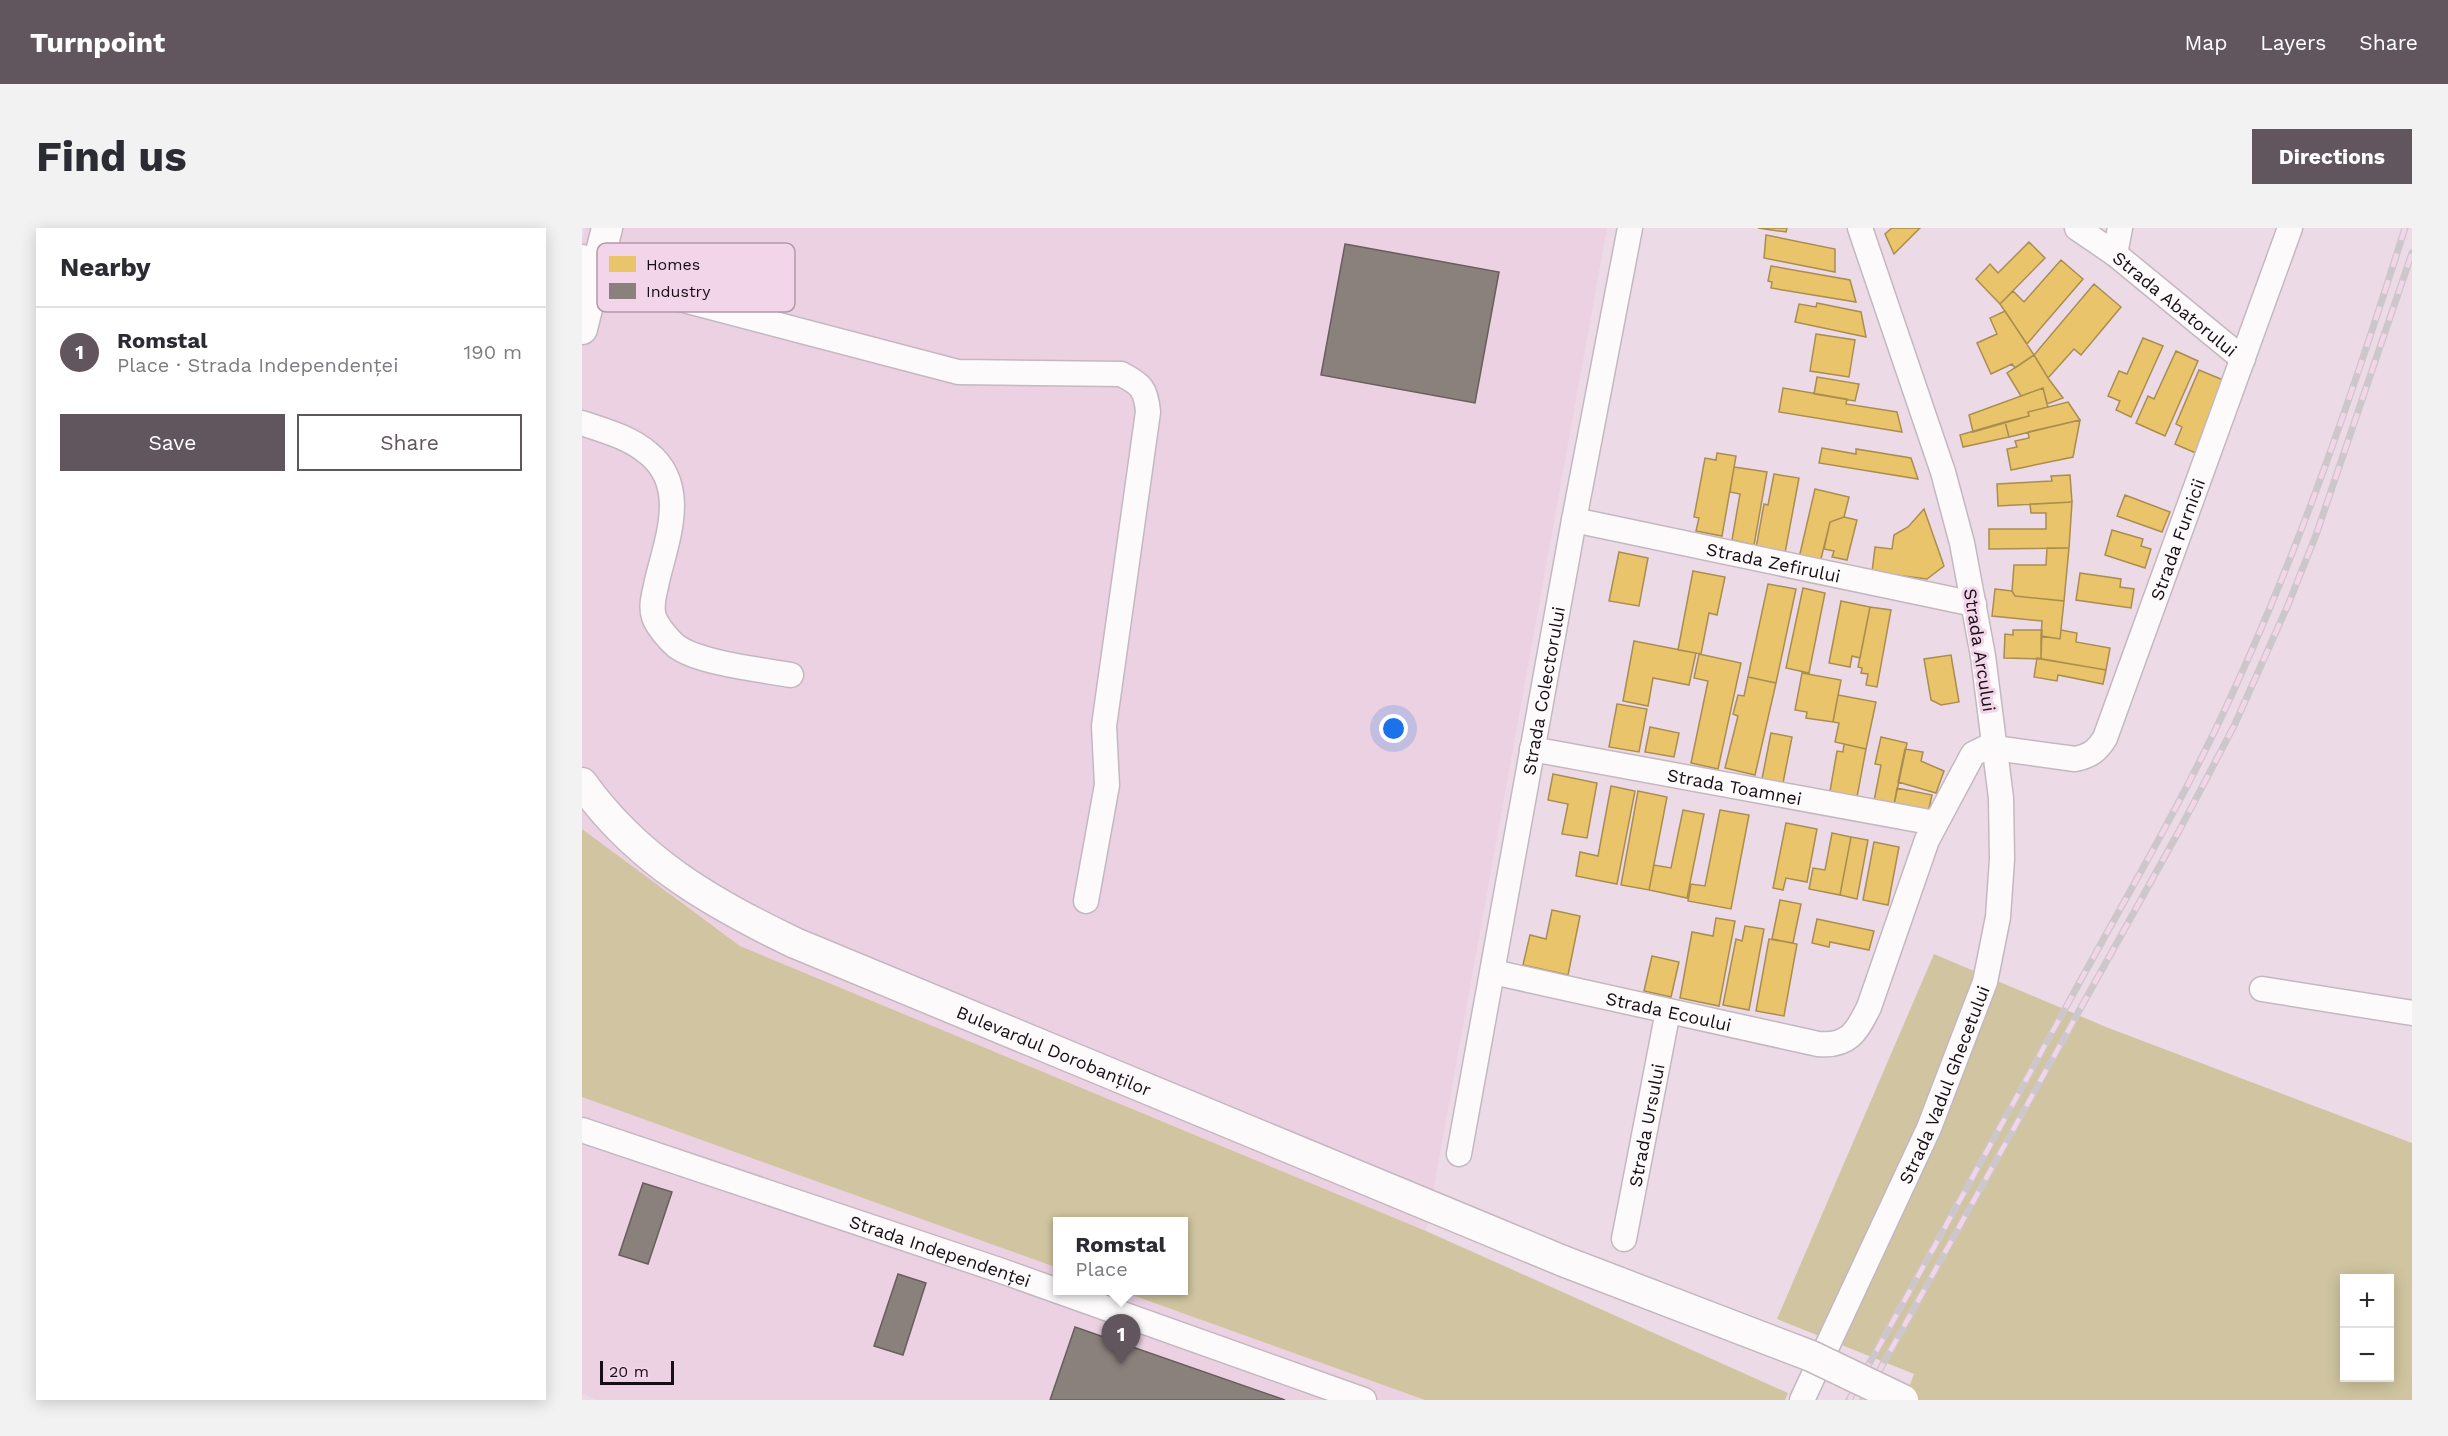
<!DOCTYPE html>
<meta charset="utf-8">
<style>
:root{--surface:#fff;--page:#f2f2f3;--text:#2b2b33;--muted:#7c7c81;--line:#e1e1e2;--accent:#62565e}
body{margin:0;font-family:"Work Sans",sans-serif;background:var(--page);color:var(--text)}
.controls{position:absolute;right:18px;bottom:18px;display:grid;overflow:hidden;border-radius:0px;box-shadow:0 3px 15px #0003}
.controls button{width:54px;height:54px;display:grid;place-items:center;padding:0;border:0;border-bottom:2px solid var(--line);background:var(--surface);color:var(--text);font:30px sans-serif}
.scale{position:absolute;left:18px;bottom:15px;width:74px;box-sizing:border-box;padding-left:6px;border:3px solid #180e15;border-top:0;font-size:16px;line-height:21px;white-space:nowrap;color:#180e15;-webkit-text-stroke:4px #f2d5e8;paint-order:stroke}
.you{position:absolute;left:812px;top:501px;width:21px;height:21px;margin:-15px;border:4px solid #fff;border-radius:50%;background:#1a73e8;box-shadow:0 0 0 9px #1a73e833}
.badge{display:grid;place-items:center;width:39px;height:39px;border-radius:50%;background:var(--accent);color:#fff;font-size:20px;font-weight:700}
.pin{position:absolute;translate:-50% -50px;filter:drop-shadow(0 2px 3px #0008)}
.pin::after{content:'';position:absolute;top:32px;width:21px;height:18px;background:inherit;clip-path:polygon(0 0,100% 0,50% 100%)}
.popup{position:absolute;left:471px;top:989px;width:135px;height:78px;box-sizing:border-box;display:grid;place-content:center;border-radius:0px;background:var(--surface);filter:drop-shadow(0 2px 4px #0005);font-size:20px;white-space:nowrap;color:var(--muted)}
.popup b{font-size:22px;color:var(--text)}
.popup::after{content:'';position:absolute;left:50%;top:100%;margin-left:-12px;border:12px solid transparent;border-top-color:var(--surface)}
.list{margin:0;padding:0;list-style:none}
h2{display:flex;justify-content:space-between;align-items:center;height:78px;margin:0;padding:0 24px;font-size:26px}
h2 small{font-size:20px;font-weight:400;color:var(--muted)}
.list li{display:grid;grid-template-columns:39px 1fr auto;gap:18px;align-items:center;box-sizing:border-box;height:90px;padding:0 24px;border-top:2px solid var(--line)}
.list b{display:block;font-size:22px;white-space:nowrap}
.list p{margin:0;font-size:20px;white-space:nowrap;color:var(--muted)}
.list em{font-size:20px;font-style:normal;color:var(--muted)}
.actions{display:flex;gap:12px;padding:18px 24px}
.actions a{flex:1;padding:14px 0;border:2px solid var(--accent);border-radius:0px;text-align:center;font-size:21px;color:var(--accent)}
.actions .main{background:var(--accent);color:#fff}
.map{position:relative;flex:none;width:1830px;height:1172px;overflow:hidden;border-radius:0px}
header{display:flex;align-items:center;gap:36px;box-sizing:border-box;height:84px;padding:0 30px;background:var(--accent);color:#fff}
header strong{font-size:28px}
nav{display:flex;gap:33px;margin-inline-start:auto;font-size:21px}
.intro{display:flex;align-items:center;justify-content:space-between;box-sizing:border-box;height:144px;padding:0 36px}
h1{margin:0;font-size:42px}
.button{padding:15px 27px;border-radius:0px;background:var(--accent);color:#fff;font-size:21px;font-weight:700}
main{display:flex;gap:36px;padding:0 36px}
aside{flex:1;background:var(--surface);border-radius:0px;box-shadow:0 3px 15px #0003}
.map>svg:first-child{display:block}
.built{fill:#ecd1e2}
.green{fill:#d0c5a0;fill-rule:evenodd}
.homes{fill:#e9c46a;stroke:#aa8d50;stroke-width:1.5}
.industry{fill:#8a817c;stroke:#685e5d;stroke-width:1.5}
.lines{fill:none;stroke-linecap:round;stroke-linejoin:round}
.minor-casing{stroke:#c4b8c0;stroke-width:27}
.major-casing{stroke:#c4b8c0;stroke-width:33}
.minor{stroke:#fcfafb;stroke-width:24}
.major{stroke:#fcfafb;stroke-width:30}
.rail-casing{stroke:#cdc7cb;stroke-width:7}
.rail{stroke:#f2d5e8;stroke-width:4.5;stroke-dasharray:14;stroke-linecap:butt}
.major-bridge-casing{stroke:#c4b8c0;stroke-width:33;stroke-linecap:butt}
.major-bridge{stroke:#fcfafb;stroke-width:30}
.labels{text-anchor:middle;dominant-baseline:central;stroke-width:6;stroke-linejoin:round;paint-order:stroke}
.street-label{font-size:18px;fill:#180e15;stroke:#f2d5e8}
.key{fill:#f2d5e8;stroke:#b199a9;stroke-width:1.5}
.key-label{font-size:16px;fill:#180e15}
</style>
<header>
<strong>Turnpoint</strong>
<nav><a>Map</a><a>Layers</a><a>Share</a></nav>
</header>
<div class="intro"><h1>Find us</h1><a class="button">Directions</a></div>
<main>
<aside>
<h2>Nearby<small></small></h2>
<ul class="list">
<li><span class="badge">1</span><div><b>Romstal</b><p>Place · Strada Independenței</p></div><em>190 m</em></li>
</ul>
<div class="actions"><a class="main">Save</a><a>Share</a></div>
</aside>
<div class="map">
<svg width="1830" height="1172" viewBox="0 0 1830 1172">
<rect width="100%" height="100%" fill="#ecdbe6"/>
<path class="built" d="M3,0H1025L844,1003L158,718L3,604L0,601V15Z
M0,869L476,1040V1062L539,1063L843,1172H14L0,1165Z"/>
<path class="green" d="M0,601L158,718L844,1003L1206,1165L1203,1172H843L539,1063L602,1062V994H476V1040L0,869Z
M1352,726L1524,799L1830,915V1172H1322L1332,1146L1195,1091ZM1762,1050H1808V1150H1762Z"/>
<path class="homes" d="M1176,0H1205L1204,4Z
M1310,0H1338L1312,26L1303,6Z
M1184,7L1253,21V44L1182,30Z
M1447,14L1463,30L1418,76L1394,51L1408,36L1416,45Z
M1479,32L1501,51L1445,116L1418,76L1431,63L1442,74Z
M1189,38L1268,52L1274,74L1189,60L1190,54L1186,53Z
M1512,56L1539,79L1499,127L1492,121L1466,150L1452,127Z
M1235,75L1279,84L1284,109L1213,94L1217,76L1234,79Z
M1423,83L1452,127L1433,140L1430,136L1409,146L1395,115L1415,106L1408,90Z
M1234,106L1273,112L1267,149L1228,143Z
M1561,110L1581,118L1549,189L1534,182L1538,173L1526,168L1537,143L1545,146Z
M1594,123L1616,133L1583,208L1554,195L1566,168L1572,171Z
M1452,127L1466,150L1481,170L1465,176L1461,160L1439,168L1425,145Z
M1617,142L1646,154L1616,226L1593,216L1600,199L1594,196Z
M1235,149L1277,156L1273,173L1232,166Z
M1201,160L1265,171L1264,176L1315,184L1320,204L1197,184Z
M1461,160L1466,179L1446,184L1447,188L1391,204L1387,187Z
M1486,174L1498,192L1427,209L1423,194L1447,188L1446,184Z
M1498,192L1491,229L1429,242L1425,221L1435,219L1433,213L1447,210L1446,204Z
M1423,194L1427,209L1381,219L1378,207Z
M1240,220L1274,226V221L1329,230L1336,251L1237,235Z
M1135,225L1154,228L1140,308L1114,303L1117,290L1112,289L1123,230L1134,232Z
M1152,239L1185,244L1172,317L1150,312L1158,266L1148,264Z
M1192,246L1217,250L1203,325L1174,320L1182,276L1186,277Z
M1488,247L1490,274L1416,278L1415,256L1470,253L1469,248Z
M1233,261L1267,269L1262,289L1248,294L1238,335L1217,330Z
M1543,267L1588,284L1580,304L1535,288Z
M1490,274L1487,320L1407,321V301H1464V285H1449L1448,276Z
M1342,281L1362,338L1345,351L1290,344L1293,319L1310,321L1312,307L1326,299Z
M1262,289L1275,292L1265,332L1250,329L1252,323L1242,321L1248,294Z
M1530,302L1561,311L1559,318L1569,321L1563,340L1523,327Z
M1465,320H1487L1482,373L1433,368L1430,363L1432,337H1464Z
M1037,324L1066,330L1057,378L1027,373Z
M1111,343L1143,349L1135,387L1127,385L1119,426L1096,422Z
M1498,345L1539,351L1538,359L1552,361L1549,380L1494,372Z
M1186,356L1214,361L1194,455L1166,449Z
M1221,360L1243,365L1227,445L1204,440Z
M1413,361L1430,363L1433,368L1482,373L1478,411L1459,408L1460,393L1410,388Z
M1259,373L1288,379L1278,430L1270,428L1268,439L1247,435Z
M1288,379L1309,382L1295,459L1284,457L1286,446L1279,445L1280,440L1276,439Z
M1431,402H1460L1459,431L1422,430L1423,406L1431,407Z
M1479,402L1495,405L1494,414L1528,420L1524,442L1459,431V408L1478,411Z
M1052,413L1114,425L1107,457L1071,450L1066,478L1041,473Z
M1117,426L1159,435L1136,541L1109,535L1126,453L1112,450Z
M1369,427L1377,474L1359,477L1349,472L1342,431Z
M1455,430L1524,442L1521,456L1476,447L1475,453L1452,449Z
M1220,445L1259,452L1251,494L1224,490L1225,484L1213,482Z
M1166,449L1194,455L1173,547L1143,540L1156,488L1151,486L1156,467L1162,468Z
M1256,467L1294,474L1284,521L1253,514L1257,495L1251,494Z
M1035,476L1065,481L1057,524L1027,519Z
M1068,499L1097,505L1092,529L1063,524Z
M1189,505L1210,509L1201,555L1180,551Z
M1299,509L1325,515L1312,577L1292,573L1299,537L1293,536Z
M1262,516L1284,521L1275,569L1248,563L1255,523L1261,524Z
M1323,521L1341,524L1339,533L1362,543L1354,565L1316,554Z
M971,546L1015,555L1005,610L980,606L986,576L966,572Z
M1029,558L1053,563L1035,656L994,648L998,624L1016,628Z
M1315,560L1350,567L1346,585L1312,577Z
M1056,563L1085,569L1067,662L1039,657Z
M1101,582L1122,586L1105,670L1067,662L1072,637L1089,640Z
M1138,582L1167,587L1149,681L1106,673L1109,656L1123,658Z
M1204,595L1235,601L1225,654L1204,650L1201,662L1191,660Z
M1250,605L1269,609L1258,667L1227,661L1231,640L1243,642Z
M1269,609L1286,612L1275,671L1258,667Z
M1292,614L1317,619L1306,677L1281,672Z
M1198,672L1219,676L1211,715L1190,711Z
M970,682L998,688L986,747L941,737L948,707L964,711Z
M1134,690L1153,693L1137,778L1098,770L1110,704L1131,708Z
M1235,691L1292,703L1287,722L1248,714L1247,719L1230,715Z
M1163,698L1182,701L1167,782L1141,777L1154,711L1160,713Z
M1187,711L1215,716L1202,788L1174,783Z
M1070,728L1097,734L1089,769L1062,763Z"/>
<path class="industry" d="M763,16L917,44L893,175L739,147Z
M61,955L90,964L66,1036L37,1027Z
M316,1046L344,1055L321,1127L292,1118Z
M493,1099L703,1172H468Z"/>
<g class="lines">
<defs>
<g id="minor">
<path id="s1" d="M1495,0L1533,26L1661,131"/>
<path d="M1533,26L1538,0"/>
<path d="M0,29L71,64L376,144L539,146C559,156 564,161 566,184L522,498L525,557L504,673"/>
<path d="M0,195C23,203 47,209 66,225C107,258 85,311 75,353C73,364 68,377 72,389C75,398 87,412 94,418C116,435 181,442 209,447"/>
<path id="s2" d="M992,292L1392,376"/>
<path id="s3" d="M950,521L1353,595"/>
<path id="s4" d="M911,744L1236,816C1266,819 1275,804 1287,779L1345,612L1391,526L1405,519L1493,531C1508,528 1515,523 1523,510L1708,0"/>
<path d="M1680,761L1830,785"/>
<path id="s5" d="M0,902L417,1042L782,1172"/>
<path id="s6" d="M877,926L992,292L1048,0"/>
<path id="s7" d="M1042,1011L1086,783"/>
<path id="s8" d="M1220,1172L1347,900L1403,754L1416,689L1420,631L1419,570L1401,428L1380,315L1361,244L1278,0"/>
</g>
<g id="major">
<path d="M0,101L25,0"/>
<path id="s9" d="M0,555C55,632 129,675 213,715L981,1033"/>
</g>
</defs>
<use href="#minor" class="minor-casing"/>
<use href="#major" class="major-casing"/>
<use href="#minor" class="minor"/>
<use href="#major" class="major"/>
<defs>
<path id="rail" d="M1267,1172C1346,1031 1423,890 1501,748C1550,659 1602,570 1645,477C1717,323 1772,162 1823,0
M1281,1172L1597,603L1652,498L1706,377L1734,307L1830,25"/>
</defs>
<use href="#rail" class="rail-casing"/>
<use href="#rail" class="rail"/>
<defs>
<path id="major-bridge" d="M981,1033L1229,1128L1321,1172"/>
</defs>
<use href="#major-bridge" class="major-bridge-casing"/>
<use href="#major-bridge" class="major-bridge"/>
</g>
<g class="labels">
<g class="street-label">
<text stroke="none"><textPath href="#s1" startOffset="124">Strada Abatorului</textPath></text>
<text stroke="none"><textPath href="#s4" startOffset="1030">Strada Furnicii</textPath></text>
<text stroke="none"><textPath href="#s2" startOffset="204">Strada Zefirului</textPath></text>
<text transform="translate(1398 422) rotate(81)">Strada Arcului</text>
<text stroke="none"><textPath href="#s6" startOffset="471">Strada Colectorului</textPath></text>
<text stroke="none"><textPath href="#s3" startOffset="206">Strada Toamnei</textPath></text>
<text stroke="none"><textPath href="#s4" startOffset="180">Strada Ecoului</textPath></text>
<text stroke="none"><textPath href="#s9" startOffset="550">Bulevardul Dorobanților</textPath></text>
<text stroke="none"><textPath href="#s8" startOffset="346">Strada Vadul Ghecetului</textPath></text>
<text stroke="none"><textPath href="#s7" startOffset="116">Strada Ursului</textPath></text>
<text stroke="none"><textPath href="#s5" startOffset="378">Strada Independenței</textPath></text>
</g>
</g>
<rect x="15" y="15" width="198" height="69" rx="9" class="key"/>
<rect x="27" y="28" width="27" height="16" fill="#e9c46a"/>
<rect x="27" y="55" width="27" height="16" fill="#8a817c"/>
<g class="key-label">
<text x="64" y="42">Homes</text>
<text x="64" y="69">Industry</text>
</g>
</svg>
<div class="controls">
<button>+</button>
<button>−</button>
</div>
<div class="scale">20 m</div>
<div class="you"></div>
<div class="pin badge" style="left:539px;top:1136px">1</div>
<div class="popup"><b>Romstal</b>Place</div>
</div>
</main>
